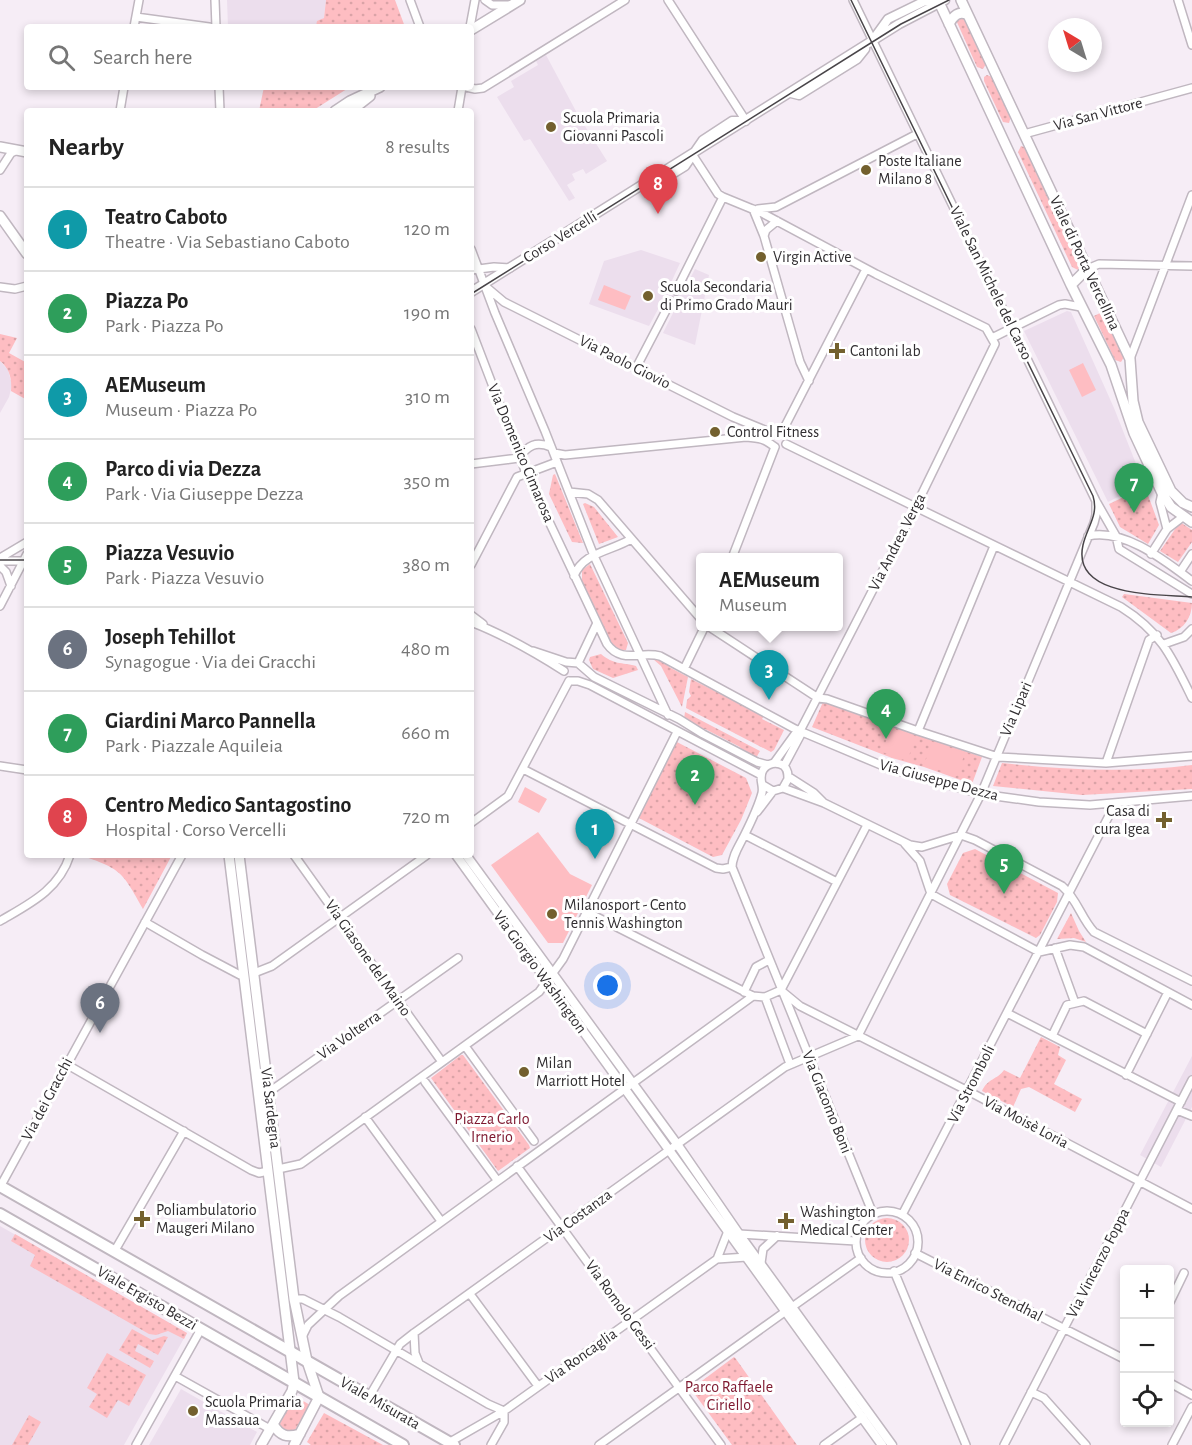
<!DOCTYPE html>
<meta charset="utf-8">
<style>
:root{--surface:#fff;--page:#f2f2f2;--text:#222;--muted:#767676;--line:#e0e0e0;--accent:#73602e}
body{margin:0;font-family:"Alegreya Sans",sans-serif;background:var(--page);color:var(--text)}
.controls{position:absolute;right:18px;bottom:18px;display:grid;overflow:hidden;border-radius:6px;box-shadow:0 3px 9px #0003}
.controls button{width:54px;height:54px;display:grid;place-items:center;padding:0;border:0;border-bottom:2px solid var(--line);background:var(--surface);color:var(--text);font:30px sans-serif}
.compass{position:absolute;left:1048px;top:18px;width:54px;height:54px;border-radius:50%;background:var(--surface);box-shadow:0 3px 9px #0003;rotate:322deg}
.you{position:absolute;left:608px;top:986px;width:21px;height:21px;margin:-15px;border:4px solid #fff;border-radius:50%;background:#1a73e8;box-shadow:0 0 0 9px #1a73e833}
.badge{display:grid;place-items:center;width:39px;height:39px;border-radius:50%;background:var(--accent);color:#fff;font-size:20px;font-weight:700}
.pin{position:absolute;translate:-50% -50px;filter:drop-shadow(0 2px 3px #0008)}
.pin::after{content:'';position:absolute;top:32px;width:21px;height:18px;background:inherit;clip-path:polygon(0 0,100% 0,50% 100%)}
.popup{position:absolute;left:696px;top:553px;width:147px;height:78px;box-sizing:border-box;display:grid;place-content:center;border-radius:6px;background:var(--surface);filter:drop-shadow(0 2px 4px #0005);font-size:20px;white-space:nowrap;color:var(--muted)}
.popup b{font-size:22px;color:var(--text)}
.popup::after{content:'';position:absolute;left:50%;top:100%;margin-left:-12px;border:12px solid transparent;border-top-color:var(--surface)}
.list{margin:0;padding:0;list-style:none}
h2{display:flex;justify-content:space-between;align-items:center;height:78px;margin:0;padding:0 24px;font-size:26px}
h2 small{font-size:20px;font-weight:400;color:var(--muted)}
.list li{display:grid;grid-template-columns:39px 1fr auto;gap:18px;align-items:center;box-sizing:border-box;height:84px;padding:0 24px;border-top:2px solid var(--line)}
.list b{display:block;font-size:22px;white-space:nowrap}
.list p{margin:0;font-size:20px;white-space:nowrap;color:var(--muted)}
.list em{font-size:20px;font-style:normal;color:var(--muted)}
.icon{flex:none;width:33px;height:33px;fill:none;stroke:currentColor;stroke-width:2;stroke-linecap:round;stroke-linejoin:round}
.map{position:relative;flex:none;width:1192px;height:1445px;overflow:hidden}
.search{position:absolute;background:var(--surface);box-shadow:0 3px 9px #0003;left:24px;top:24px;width:450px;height:66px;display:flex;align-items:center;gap:15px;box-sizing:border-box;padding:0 21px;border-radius:6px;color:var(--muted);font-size:22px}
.panel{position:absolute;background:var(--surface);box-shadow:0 3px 9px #0003;left:24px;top:108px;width:450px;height:750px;border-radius:6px}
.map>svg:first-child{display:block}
.built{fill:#ecdeed}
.green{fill:url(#green-dots)}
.pitch{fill:#febdc2}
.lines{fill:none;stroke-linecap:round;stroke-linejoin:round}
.minor-casing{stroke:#c0b7c0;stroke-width:10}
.tertiary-casing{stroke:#c0b7c0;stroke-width:11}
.secondary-casing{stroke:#c0b7c0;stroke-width:12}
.primary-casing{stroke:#c0b7c0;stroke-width:14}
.minor{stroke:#fff;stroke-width:7}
.tertiary{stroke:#fff;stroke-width:8}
.secondary{stroke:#fff;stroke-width:9}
.primary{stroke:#fff;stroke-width:10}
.tram{stroke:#494549;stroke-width:1.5}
.poi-dot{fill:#73602e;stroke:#fff;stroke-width:2}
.labels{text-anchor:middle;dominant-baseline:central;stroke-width:6;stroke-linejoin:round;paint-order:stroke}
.street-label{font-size:16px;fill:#312e31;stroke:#fff}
.poi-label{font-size:16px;fill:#312e31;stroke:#fff;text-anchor:start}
.park-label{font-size:16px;fill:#7e182f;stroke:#fff}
</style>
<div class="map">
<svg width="1192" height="1445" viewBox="0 0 1192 1445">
<defs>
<pattern id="green-dots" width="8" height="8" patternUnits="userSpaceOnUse" patternTransform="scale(1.5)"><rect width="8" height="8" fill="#febdc2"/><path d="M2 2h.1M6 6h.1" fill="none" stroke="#daa3a7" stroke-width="1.8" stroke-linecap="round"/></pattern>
</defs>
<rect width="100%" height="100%" fill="#f6edf6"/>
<path class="built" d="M227,0H326L324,18L316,26L318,27H228Z
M546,55L578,115L607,161L586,174L583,169L572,174L575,180L567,185L575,198L569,201L530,139L524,141L497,97L514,87L511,81L538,65L536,61Z
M641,250L680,263L669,287L682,294L695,269L709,275L695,345L663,333L677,305L664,298L649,326L589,304L604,261Z
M1067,311L1071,312L1114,408L1144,484L1108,502L1024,331Z
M0,361L8,370L12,385L9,397L0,413Z
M1192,1056V1107L1161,1167L1140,1155Z
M0,1226L187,1333L124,1445H0Z
M181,1389L257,1432L250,1445H149Z"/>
<path class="green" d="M326,0H395L405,27H318L316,26L317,21L324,18Z
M956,16L964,17L986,64L983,69L977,67L956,20Z
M987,75L992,77L1011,116L1009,123L1003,122L984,81V77Z
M264,87H350L312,111H259Z
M1021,146L1026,148L1080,264L1078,270L1072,267L1018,152Z
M1102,312L1124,357L1121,362L1115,360L1094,316Z
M0,334L17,338L9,353L27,363V400L11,391C12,379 10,369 0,361Z
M555,474L583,543L572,542L549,494L553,475Z
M1145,487L1159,525L1148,544L1120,527L1109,504Z
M585,503L594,507L618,537L599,544L583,504Z
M1180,522L1192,530V542L1178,562L1160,551Z
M590,564L628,643L626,650H619L612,644L582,581V570Z
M1124,594L1192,603C1192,617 1184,629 1171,633L1122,597Z
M601,654C614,665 621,662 636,666L638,670L613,678L593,669L589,660L590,657Z
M653,659H658L668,664L669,667L688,677L682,707L661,666Z
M691,679L764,716L762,719L784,730L774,750L771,752L686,708L687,700L691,696L689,692Z
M823,702L982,757L972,784L924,767L892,758L812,727Z
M685,712L760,751L756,758L741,750L740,747L705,729L702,730L684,719Z
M675,741L746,778L752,793L741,820L722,855L713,857L637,817Z
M1002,763C1065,770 1128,773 1192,765V789L1082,795L993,786Z
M975,849L1058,893L1057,902L1040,935L1036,938L950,895L947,884L963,853Z
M80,855H172L143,909C122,871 121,869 80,855Z
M1071,913L1079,931L1086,942L1074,938L1057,939Z
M1041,1037L1060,1047L1058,1055L1066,1060L1054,1084L1082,1099L1075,1112L1029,1087L1021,1089L1013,1107L982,1091C988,1078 997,1080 1004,1070L1020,1078Z
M461,1055H463L529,1145L530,1148L498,1171L431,1078Z
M865 1240a22 22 0 1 1 44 0a22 22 0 1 1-44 0Z
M15,1234L187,1333L184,1339L168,1331L156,1335L149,1334L30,1266L35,1255L11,1241Z
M132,1329L152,1340L164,1336L168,1337L158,1355L138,1344L135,1351L154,1361L150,1368L119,1350Z
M107,1353L146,1375L129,1406L118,1400L107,1418L89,1407L97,1394L87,1388Z
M734,1357L736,1359L797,1445H732L691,1389Z
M295,1396L310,1405L292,1435L278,1427Z
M324,1413L383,1445H311L307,1442Z
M29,1415L41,1422L28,1445H12Z"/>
<path class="pitch" d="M604,285L631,296L625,310L598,300Z
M1083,363L1096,390L1082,397L1069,370Z
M891,728L916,737L907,761L882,752Z
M932,742L965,753L957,776L924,765Z
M525,787L547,799L539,813L518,802Z
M538,832L570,874L592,885L563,943H548L491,865Z"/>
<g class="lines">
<defs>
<path id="minor" d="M215,0L216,27
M410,0L420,27
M485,0L492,5H512
M668,0L746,121
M853,0L1096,501L1116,536L1119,549L1192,594
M1178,0L1192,45
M136,17L209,27
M134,27L139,0
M470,27L475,0
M219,87L220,111
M466,87L475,89L483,88L625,0
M120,111L124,87
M458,111L462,87
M1024,134L1192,88
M692,154L718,194L723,197L762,213L876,274L986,328L995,344L915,508L814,704L800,731V736L784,766
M0,170L11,153L17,150
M753,209L764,236L800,362L809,381
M758,209L776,207L917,134
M764,236L766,230L777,221
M471,249L495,313L545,431L594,556L668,715
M1087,269L1099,264L1192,266
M471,270L494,267L510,268
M485,286L504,302L733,417L772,433
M0,287L15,289L27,286
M676,291L723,197
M471,329L526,473L607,644C621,664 641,651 660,656L795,729L888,768L981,794L1039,802L1090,805L1192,796
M992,338L1059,305L1065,304L1081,307
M1130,359L1192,195
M636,368L671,301
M782,432L866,269
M786,444L1121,607C1161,632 1172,657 1192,698
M554,453L565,455L746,437C761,438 764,439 775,447
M519,458C528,445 536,441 551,447
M471,464L519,458
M569,492L588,494L598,500L700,618
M1162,493L1160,502L1167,529
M1088,536C1124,528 1164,560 1192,581
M1151,554L1167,529L1184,516
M0,558L27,542
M732,558L775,447
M0,561H24
M471,565L517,477L557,462
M0,566L6,572L11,586
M1180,572L1192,554
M574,576C583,552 612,551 631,539
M0,606L27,554
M471,615L483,624
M471,622C505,635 534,652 564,671
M708,626L818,698L827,699L918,731L998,757L1106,763L1192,756
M1164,644L1184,637L1192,629
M533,651L566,662L578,663L594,677L679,719L703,734L757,762L768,765
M578,663L597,623
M684,669L705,626
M569,681H578L590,685L761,775
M918,731L994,546
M774,763L795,734L800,731
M1106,763L1149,640L1157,635
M0,766L27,770
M523,769L716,868L723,869L732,867
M789,777L814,793L823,802
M763,785L773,791L783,788L788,779C788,774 788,770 784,766C777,761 767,763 763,770C758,778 764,785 762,793C758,808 751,822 744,836C739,846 732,856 732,867L873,1214
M783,788L824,803L910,845L922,847L961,835L975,840L1062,886C1077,899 1081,918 1094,932L1192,981
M757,812L773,791
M471,823L508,796L569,681
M745,835L837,882
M905,844L920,861L931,894L940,899L1039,952L1070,945L1084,947L1192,1005
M294,855L442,1062
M587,912L753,996L765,997L781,990
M0,921C29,904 59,890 70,855
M145,922L202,955L240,975L244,974
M1055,948L1075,1003
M254,973L272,966L427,855
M781,990L867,825
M744,992L756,967L769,960
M783,992L800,1006L968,1091L1192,1209
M765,997L790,1064
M1007,1013L1181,1102
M1052,1036L1067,1005L1084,1001L1147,1034
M465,1046L534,1141
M66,1064L251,1170L259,1173L268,1171
M1126,1075L1168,992
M425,1082L497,1180
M269,1092L458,958
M1177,1110L1192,1116
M365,1117L441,1221
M517,1166L721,1445
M278,1169L301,1164L539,992L563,959L677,732
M0,1187L182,855
M856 1242a31 31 0 1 1 62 0a31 31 0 1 1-62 0Z
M902,1215L1115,804
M739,1234L856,1241
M114,1252L184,1131
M915,1253L1124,1359
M717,1259L728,1231
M761,1263L763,1249L777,1236
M894,1271L966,1445
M470,1294L538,1386
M294,1299H303L339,1317L488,1404L504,1411
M1170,1302L1184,1273
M792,1307L861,1258
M414,1333L415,1353L419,1363
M303,1335L308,1325L339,1296L753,996
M175,1376L270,1429
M1170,1383L1192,1395
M1031,1392L1044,1398L1086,1445
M369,1397L400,1344L414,1333L785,1067L858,1036L981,794L1094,523L1096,515V501
M450,1442L504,1411L717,1259L747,1257
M136,1445L201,1329
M491,1445L504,1422V1411
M599,1445L786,1311
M824,1445L863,1417
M1004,1445L1192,1080
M1172,1445L1192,1407"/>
<path id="tertiary" d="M875,37L888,19L925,1L939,3
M791,93L799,95L857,59L865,49
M649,180L659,182L685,166L703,140L732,121H745
M471,292L899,24L945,0
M24,561L27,560
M456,855L882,1445
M466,855L677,1144L739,1234L892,1445"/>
<path id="secondary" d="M938,0L1071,285L1111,365L1134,433L1162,493L1171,507L1192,522
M961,0L1130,359L1133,401L1138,422L1171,491L1183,503L1192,507
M949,24C953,16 959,10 968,15
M471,30L520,0
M335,111L350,101L380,87
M351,111L370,96
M0,147L27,152
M0,216L27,254
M1071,285L1087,269
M229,855L294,1382L292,1391L261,1445
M239,855L294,1299L307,1361L319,1397L294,1445
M273,1424C280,1436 287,1438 300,1434"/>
<path id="primary" d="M0,1186L454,1445
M0,1214L403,1445"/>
</defs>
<use href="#minor" class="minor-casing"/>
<use href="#tertiary" class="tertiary-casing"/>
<use href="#secondary" class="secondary-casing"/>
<use href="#primary" class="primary-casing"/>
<use href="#minor" class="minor"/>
<use href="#tertiary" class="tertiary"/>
<use href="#secondary" class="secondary"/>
<use href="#primary" class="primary"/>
<path class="tram" d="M851,0L1093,496C1099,515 1087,527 1083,545C1071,598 1160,594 1192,597
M471,294L901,24L949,0
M0,560H27"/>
</g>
<g class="poi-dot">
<circle cx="551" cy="127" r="6"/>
<circle cx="866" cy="170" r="6"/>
<circle cx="761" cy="257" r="6"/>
<circle cx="648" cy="296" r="6"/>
<path d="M834 342h6v6h6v6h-6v6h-6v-6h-6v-6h6z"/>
<circle cx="715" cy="432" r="6"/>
<path d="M1161 811h6v6h6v6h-6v6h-6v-6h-6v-6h6z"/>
<circle cx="552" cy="914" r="6"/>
<circle cx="524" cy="1072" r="6"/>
<path d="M139 1210h6v6h6v6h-6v6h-6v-6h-6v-6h6z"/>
<path d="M783 1212h6v6h6v6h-6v6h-6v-6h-6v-6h6z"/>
<circle cx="193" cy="1411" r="6"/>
</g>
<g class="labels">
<g class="street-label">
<text transform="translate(1098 114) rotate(-15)">Via San Vittore</text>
<text transform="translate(560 237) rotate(-32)">Corso Vercelli</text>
<text transform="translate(1085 263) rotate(65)">Viale di Porta Vercellina</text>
<text transform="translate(991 283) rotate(64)">Viale San Michele del Carso</text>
<text transform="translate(625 362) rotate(27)">Via Paolo Giovio</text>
<text transform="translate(521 453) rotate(67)">Via Domenico Cimarosa</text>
<text transform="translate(897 542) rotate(-63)">Via Andrea Verga</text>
<text transform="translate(1016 709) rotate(-67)">Via Lipari</text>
<text transform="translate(939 780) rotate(15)">Via Giuseppe Dezza</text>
<text transform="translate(368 958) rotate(55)">Via Giasone del Maino</text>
<text transform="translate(540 972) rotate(54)">Via Giorgio Washington</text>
<text transform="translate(349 1035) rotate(-35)">Via Volterra</text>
<text transform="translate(971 1084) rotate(-63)">Via Stromboli</text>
<text transform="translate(47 1099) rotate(-62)">Via dei Gracchi</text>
<text transform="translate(827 1102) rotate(68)">Via Giacomo Boni</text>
<text transform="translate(271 1108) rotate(83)">Via Sardegna</text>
<text transform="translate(1026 1122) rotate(28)">Via Moisè Loria</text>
<text transform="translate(578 1216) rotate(-36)">Via Costanza</text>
<text transform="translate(1098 1263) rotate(-63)">Via Vincenzo Foppa</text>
<text transform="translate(988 1290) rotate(27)">Via Enrico Stendhal</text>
<text transform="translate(147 1298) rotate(30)">Viale Ergisto Bezzi</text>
<text transform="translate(620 1305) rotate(54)">Via Romolo Gessi</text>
<text transform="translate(581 1356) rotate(-35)">Via Roncaglia</text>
<text transform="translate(380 1403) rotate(30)">Viale Misurata</text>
</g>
<g class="poi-label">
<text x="563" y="118">Scuola Primaria<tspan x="563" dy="18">Giovanni Pascoli</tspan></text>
<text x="878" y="161">Poste Italiane<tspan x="878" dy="18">Milano 8</tspan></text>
<text x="773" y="257">Virgin Active</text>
<text x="660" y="287">Scuola Secondaria<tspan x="660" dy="18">di Primo Grado Mauri</tspan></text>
<text x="850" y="351">Cantoni lab</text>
<text x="727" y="432">Control Fitness</text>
<text x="1150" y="811" text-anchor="end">Casa di<tspan x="1150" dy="18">cura Igea</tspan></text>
<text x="564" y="905">Milanosport - Cento<tspan x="564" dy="18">Tennis Washington</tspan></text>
<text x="536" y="1063">Milan<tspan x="536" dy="18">Marriott Hotel</tspan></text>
<text x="156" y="1210">Poliambulatorio<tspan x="156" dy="18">Maugeri Milano</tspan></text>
<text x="800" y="1212">Washington<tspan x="800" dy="18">Medical Center</tspan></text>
<text x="205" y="1402">Scuola Primaria<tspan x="205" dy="18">Massaua</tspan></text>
</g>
<g class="park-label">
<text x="492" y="1119">Piazza Carlo<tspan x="492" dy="18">Irnerio</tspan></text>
<text x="729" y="1387">Parco Raffaele<tspan x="729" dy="18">Ciriello</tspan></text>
</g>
</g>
</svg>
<div class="controls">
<button>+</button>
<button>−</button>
<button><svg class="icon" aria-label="locate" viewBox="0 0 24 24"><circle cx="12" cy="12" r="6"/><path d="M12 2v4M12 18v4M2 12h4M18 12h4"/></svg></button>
</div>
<svg class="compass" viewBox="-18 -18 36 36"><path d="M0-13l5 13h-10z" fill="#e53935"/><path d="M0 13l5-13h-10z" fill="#767676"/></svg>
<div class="you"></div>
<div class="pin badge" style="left:595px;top:859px;background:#0f9aa8">1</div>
<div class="pin badge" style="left:695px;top:805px;background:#2e9e5b">2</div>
<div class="pin badge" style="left:769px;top:700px;background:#0f9aa8">3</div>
<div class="popup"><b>AEMuseum</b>Museum</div>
<div class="pin badge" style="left:886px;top:739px;background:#2e9e5b">4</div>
<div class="pin badge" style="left:1004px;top:894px;background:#2e9e5b">5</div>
<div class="pin badge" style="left:100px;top:1033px;background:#6b7280">6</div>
<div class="pin badge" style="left:1134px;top:513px;background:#2e9e5b">7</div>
<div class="pin badge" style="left:658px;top:214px;background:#e0444e">8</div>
<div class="search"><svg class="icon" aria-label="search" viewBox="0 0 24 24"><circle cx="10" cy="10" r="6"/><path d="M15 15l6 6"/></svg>Search here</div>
<section class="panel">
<h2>Nearby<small>8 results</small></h2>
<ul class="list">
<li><span class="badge" style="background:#0f9aa8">1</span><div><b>Teatro Caboto</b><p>Theatre · Via Sebastiano Caboto</p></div><em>120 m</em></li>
<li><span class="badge" style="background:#2e9e5b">2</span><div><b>Piazza Po</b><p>Park · Piazza Po</p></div><em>190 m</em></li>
<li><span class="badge" style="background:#0f9aa8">3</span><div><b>AEMuseum</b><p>Museum · Piazza Po</p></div><em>310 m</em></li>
<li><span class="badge" style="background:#2e9e5b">4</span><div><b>Parco di via Dezza</b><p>Park · Via Giuseppe Dezza</p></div><em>350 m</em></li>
<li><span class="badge" style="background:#2e9e5b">5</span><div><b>Piazza Vesuvio</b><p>Park · Piazza Vesuvio</p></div><em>380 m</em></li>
<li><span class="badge" style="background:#6b7280">6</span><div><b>Joseph Tehillot</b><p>Synagogue · Via dei Gracchi</p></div><em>480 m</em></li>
<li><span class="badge" style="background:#2e9e5b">7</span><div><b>Giardini Marco Pannella</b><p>Park · Piazzale Aquileia</p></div><em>660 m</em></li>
<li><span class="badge" style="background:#e0444e">8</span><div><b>Centro Medico Santagostino</b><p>Hospital · Corso Vercelli</p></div><em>720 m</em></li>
</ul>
</section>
</div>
